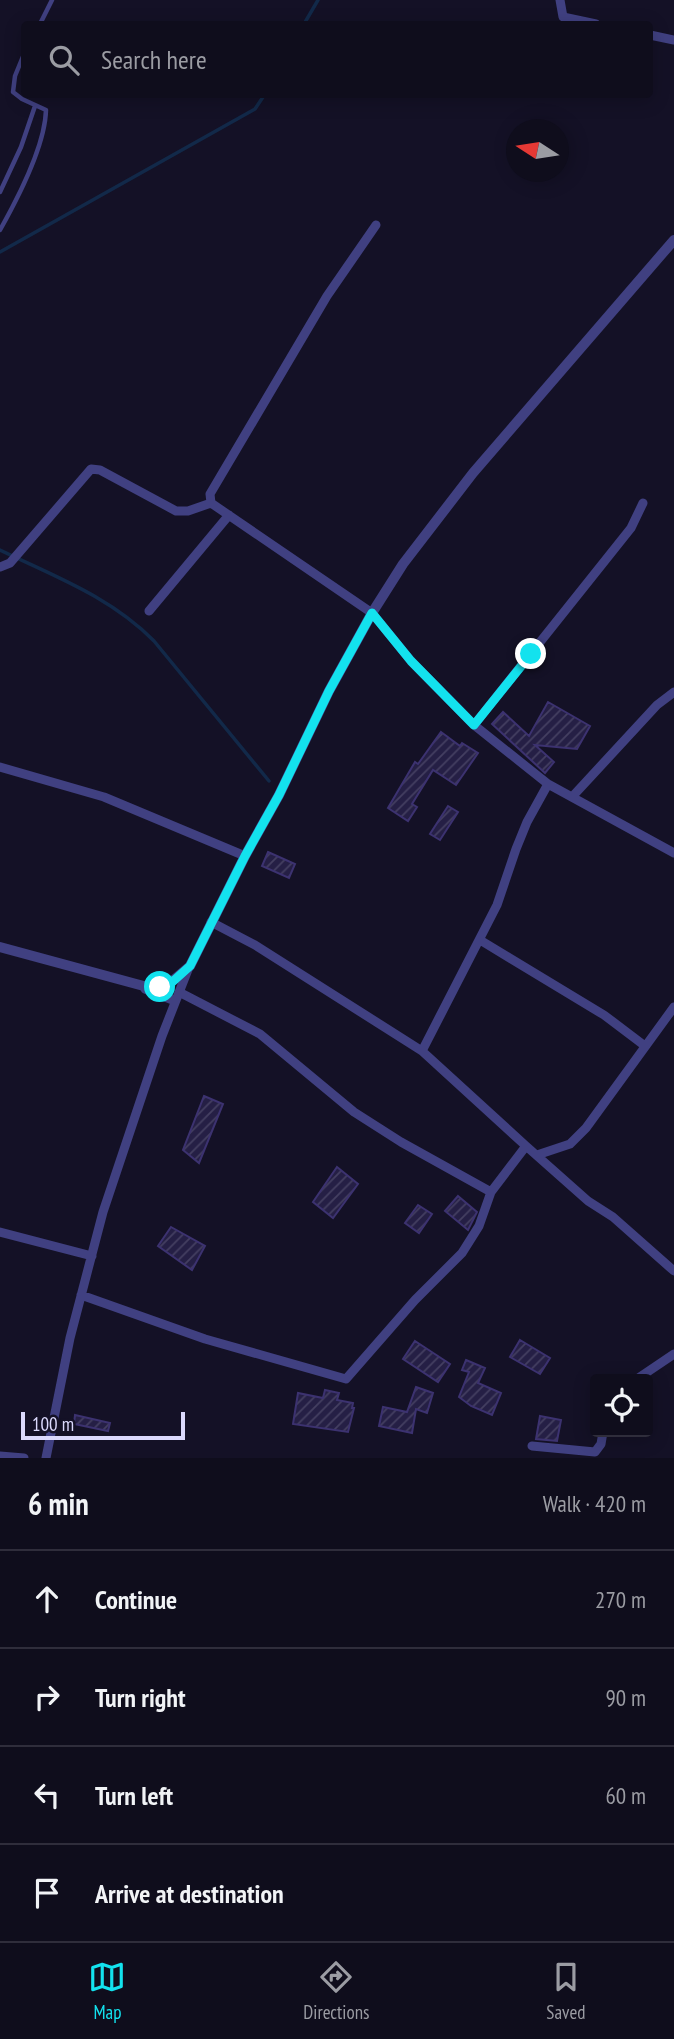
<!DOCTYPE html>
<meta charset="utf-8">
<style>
:root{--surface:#0f0d1c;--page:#181625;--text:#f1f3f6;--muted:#9b9ca3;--line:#2f2d3b;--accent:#13e2ee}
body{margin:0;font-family:"PT Sans Narrow",sans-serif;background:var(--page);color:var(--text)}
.controls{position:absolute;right:21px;bottom:21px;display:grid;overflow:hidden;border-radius:7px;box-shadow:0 4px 18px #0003}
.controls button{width:63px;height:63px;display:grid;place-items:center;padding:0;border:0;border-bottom:2px solid var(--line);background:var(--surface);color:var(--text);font:35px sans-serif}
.compass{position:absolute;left:506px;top:119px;width:63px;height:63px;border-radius:50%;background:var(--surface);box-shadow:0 4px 18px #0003;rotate:282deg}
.scale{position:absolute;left:21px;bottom:18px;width:164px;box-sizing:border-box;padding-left:7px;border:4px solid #dbd9fc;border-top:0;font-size:19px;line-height:24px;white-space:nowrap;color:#dbd9fc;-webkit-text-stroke:5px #141126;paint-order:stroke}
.stop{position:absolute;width:21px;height:21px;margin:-16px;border:5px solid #13e2ee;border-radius:50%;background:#fff}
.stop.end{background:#13e2ee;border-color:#fff;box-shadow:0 2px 7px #0008}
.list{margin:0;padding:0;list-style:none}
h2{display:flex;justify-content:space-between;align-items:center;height:91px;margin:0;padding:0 28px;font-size:30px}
h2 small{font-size:23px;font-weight:400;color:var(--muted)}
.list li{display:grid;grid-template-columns:46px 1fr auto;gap:21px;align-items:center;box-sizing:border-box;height:98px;padding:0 28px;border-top:2px solid var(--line)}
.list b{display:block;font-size:26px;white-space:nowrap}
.list em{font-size:23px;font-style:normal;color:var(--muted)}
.icon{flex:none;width:38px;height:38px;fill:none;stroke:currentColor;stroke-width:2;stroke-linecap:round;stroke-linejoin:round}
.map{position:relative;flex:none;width:674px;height:1458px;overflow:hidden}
.search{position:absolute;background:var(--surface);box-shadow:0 4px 18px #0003;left:21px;right:21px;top:21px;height:77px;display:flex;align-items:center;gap:18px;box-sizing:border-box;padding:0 24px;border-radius:7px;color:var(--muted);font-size:26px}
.sheet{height:483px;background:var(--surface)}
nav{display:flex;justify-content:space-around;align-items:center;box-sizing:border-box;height:98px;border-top:2px solid var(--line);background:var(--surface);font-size:19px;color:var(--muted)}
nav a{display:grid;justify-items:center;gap:4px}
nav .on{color:var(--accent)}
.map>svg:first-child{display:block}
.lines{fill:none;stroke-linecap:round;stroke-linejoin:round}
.stream{stroke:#122949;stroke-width:3.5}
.building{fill:url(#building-hatch);stroke:#3c3270;stroke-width:2}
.service{stroke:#404081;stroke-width:4.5}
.minor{stroke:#404081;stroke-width:9}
.tertiary{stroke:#404081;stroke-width:10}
.route{stroke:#13e2ee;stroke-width:9}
</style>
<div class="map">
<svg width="674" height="1458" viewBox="0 0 674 1458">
<defs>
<pattern id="building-hatch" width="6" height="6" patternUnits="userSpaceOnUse" patternTransform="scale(1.75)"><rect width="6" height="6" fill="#251f45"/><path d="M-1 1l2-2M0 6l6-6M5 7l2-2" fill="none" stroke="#443f61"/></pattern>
</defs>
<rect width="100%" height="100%" fill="#141126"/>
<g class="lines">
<path class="stream" d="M304,24L318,0
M0,252L255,109L265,94
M0,550C54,576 111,597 154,641L269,781"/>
</g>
<path class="building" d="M548,702L590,726L577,749L535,745L554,762L545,773L492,724L503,712L529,736Z
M441,732L460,746L462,743L478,753L456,785L433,770L412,804L417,807L408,821L388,808L415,762L418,764Z
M448,806L458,812L440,840L430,834Z
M268,852L295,864L289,878L262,866Z
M204,1096L223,1104L199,1163L183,1150Z
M337,1167L358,1184L333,1218L313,1202Z
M458,1196L477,1212L468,1230L445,1211Z
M418,1205L432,1214L419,1233L405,1223Z
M171,1227L205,1246L192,1270L158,1246Z
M520,1340L550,1358L540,1374L510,1357Z
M415,1341L450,1364L438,1382L403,1359Z
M466,1360L485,1368L478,1383L501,1393L492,1415L471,1406L459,1397L469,1372L462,1370Z
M416,1387L433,1393L427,1413L416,1409L412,1433L379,1426L383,1407L407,1412Z
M325,1390L339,1393L337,1400L353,1403L352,1408H354L348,1432L293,1424L298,1393L323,1398Z
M75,1415L110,1423L108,1431L74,1424Z
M540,1416L561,1420L557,1441L536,1439Z"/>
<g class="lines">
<path class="service" d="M40,24L52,0
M0,192L21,147L35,106
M0,230C18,198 45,146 46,110L22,99L13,92L15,76L24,54"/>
<path class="minor" d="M560,0L563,17L596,24
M650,35L674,40
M376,225L327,296L210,494L211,503L372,613L411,661L474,725L548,784L674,853
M0,567L10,563L91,469L100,470L176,511H188L211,503
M149,611L229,515
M474,725L631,528L643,503
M0,767L104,797L245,856
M572,797L657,705L674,692
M211,922L255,945L422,1051L526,1146L588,1201L613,1217L674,1271
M480,940L604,1015L645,1046
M145,989L175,1001
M179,992L260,1034L354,1112L401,1142L491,1192
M422,1051L497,905L516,849L527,822L548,784
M537,1155L570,1144L586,1128L674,1007
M0,1232L92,1256
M81,1295L205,1339L346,1379L415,1300L462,1253L479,1226L491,1192L526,1146
M637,1379L674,1354
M532,1446L595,1452L601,1444L603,1432
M0,1456L24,1458
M46,1458L70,1338L103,1212L162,1036L189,967"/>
<path class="tertiary" d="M0,947L151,988L170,983L190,966L245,856L279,795L329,691L372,613L403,564L473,473L674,240"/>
</g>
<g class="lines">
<path class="route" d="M160,987L170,984L190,966L245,856L279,795L329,691L372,613L411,661L474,725L531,654"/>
</g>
</svg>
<div class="controls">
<button><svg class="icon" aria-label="locate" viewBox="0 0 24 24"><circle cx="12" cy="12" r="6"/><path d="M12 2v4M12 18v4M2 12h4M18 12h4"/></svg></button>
</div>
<svg class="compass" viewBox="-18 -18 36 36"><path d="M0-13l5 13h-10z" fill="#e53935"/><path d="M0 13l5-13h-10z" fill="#9b9ca3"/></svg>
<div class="scale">100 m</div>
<div class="stop" style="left:160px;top:987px"></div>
<div class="stop end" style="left:531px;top:654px"></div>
<div class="search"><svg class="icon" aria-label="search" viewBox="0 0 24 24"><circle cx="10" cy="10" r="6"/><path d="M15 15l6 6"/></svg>Search here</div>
</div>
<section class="sheet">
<h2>6 min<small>Walk · 420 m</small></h2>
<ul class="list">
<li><svg class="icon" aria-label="ahead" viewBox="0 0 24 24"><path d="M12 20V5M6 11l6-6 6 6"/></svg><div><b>Continue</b></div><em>270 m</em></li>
<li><svg class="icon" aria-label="right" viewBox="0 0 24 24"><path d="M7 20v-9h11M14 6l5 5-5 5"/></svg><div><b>Turn right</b></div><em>90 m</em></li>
<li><svg class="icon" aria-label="left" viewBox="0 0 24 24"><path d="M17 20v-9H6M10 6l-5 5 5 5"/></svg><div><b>Turn left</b></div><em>60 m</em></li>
<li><svg class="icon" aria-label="arrive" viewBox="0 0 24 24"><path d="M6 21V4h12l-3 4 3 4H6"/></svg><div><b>Arrive at destination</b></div></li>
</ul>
</section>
<nav>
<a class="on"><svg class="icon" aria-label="map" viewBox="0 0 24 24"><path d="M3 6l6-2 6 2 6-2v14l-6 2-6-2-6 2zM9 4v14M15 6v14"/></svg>Map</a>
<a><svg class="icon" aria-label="directions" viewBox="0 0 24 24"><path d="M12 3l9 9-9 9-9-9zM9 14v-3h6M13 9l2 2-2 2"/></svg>Directions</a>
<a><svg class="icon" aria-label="saved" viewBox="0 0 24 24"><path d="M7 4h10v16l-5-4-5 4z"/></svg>Saved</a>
</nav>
